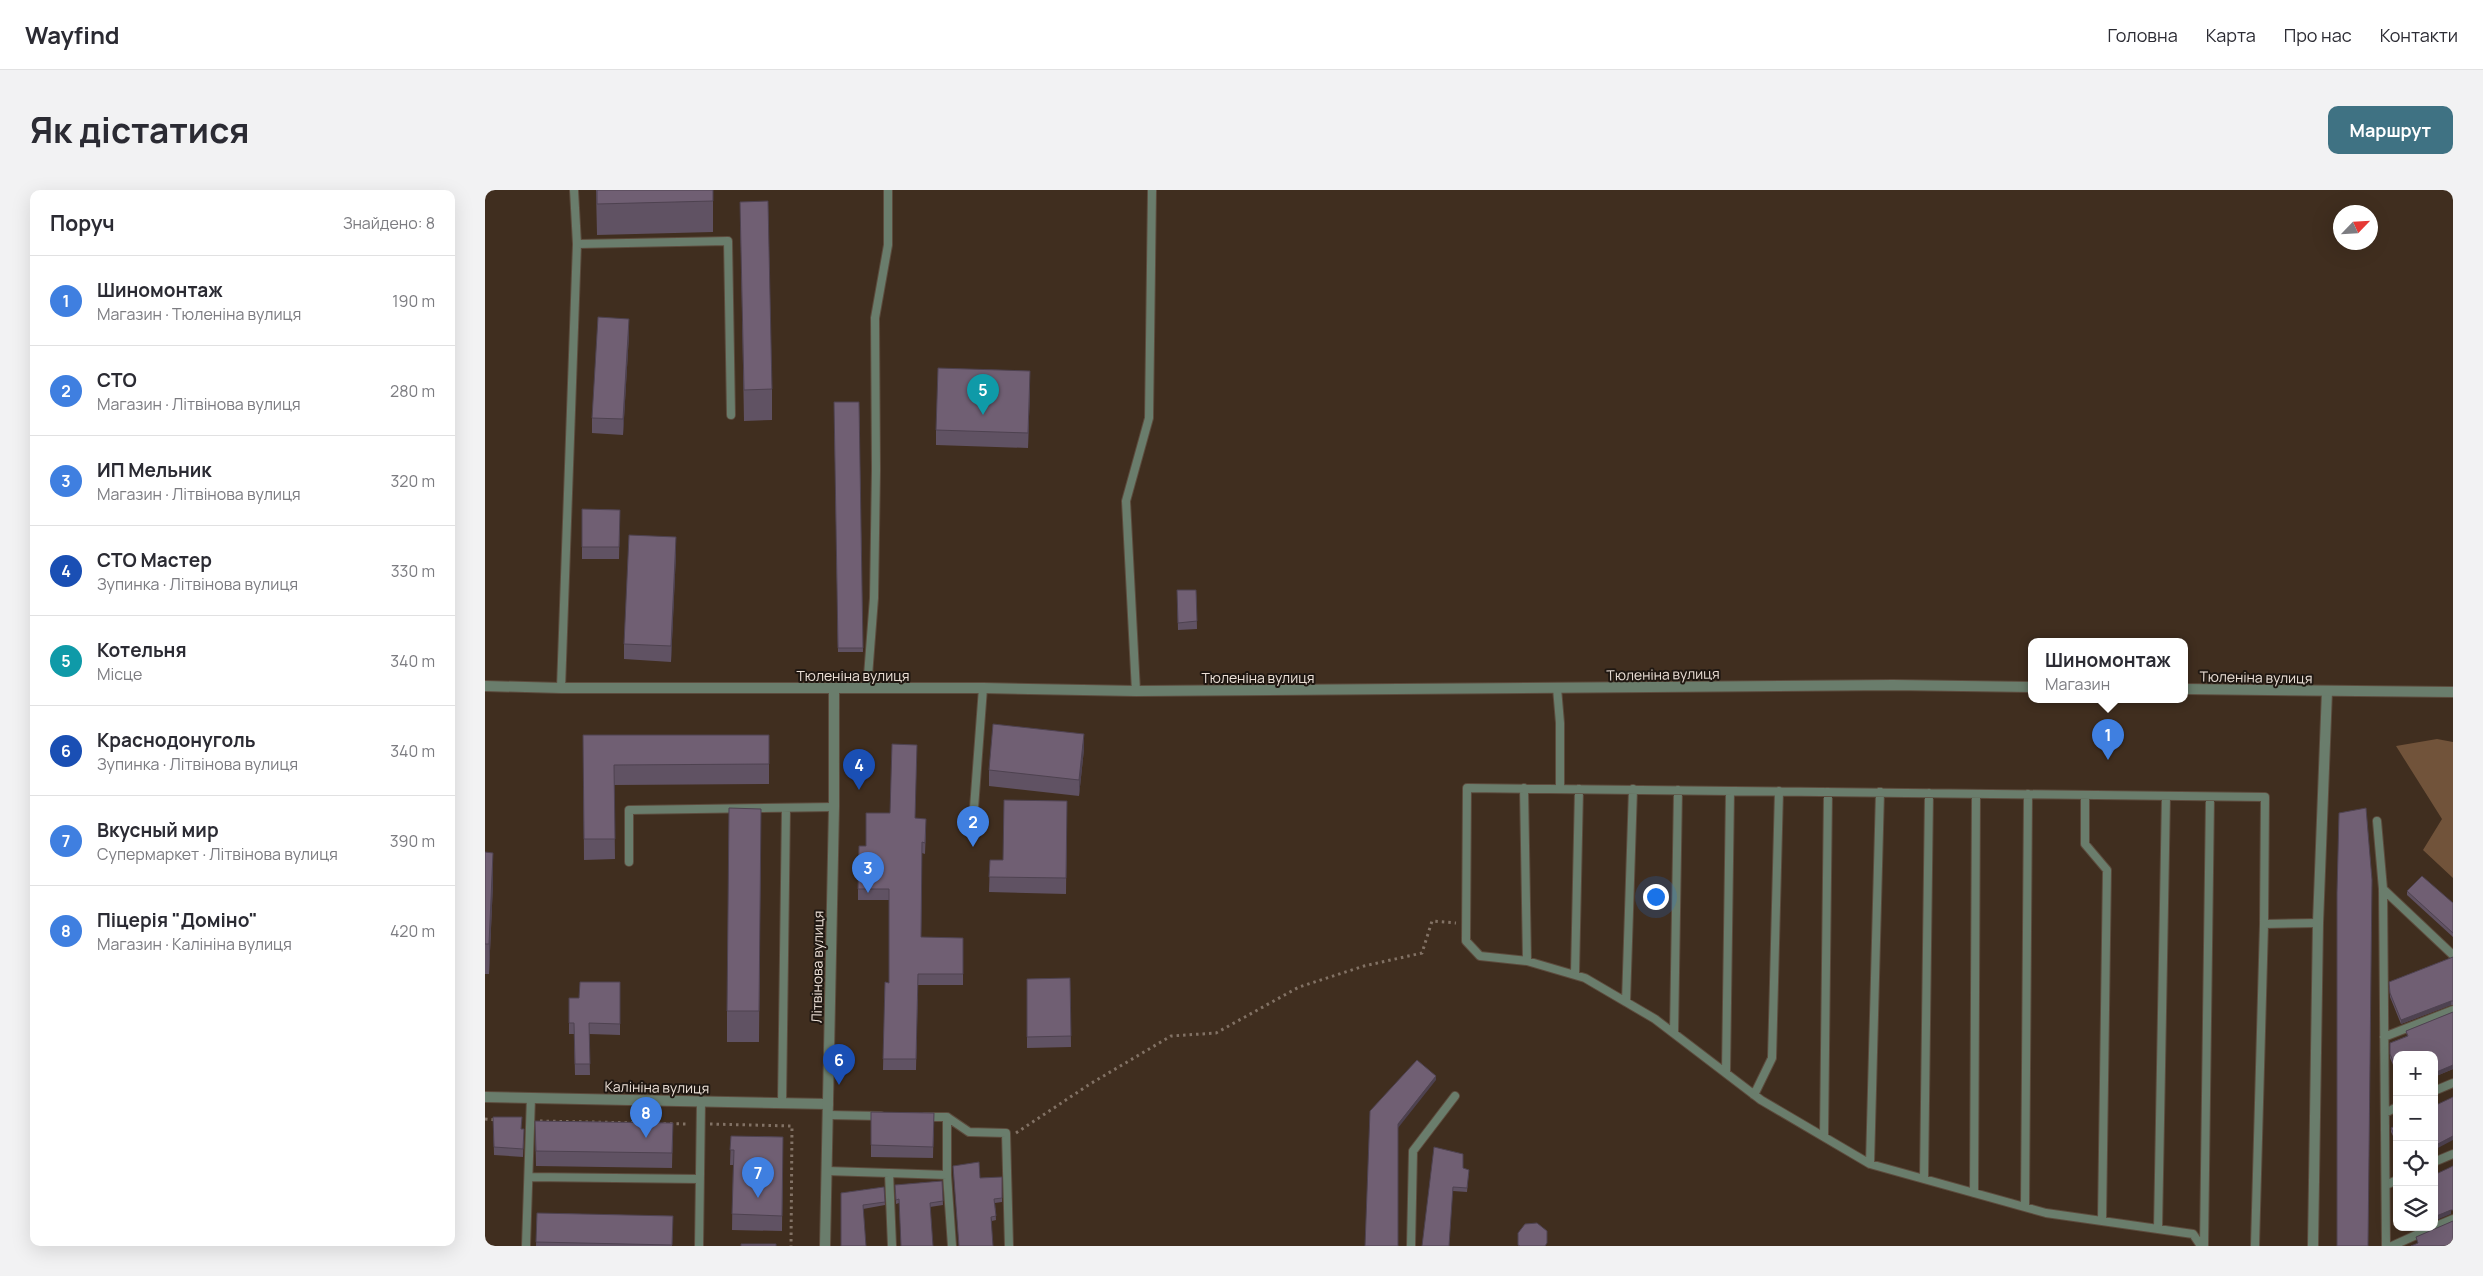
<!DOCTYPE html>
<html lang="uk">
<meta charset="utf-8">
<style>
:root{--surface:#fff;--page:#f2f2f3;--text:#2b2b33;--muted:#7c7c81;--line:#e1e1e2;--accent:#3f7283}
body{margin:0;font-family:Manrope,sans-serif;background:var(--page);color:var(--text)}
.controls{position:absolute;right:15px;bottom:15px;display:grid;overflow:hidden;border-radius:10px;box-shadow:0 5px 20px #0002}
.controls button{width:45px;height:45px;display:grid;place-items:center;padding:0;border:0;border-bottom:1px solid var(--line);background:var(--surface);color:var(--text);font:25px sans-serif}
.compass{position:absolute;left:1848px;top:15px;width:45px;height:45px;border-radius:50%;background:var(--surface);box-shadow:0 5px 20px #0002;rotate:65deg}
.you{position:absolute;left:1170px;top:706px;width:18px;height:18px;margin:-12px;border:4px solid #fff;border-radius:50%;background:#1a73e8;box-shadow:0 0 0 8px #1a73e833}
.badge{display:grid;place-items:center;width:32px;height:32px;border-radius:50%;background:var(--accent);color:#fff;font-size:16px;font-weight:700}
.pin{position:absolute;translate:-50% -41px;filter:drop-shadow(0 1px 2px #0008)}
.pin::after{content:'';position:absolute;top:26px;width:18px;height:15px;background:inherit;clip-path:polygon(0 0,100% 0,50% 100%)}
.popup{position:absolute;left:1543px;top:448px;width:160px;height:65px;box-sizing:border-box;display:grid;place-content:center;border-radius:10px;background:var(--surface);filter:drop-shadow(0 1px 4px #0005);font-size:16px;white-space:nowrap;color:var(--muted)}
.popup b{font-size:19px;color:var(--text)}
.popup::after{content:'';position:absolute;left:50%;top:100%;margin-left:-10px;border:10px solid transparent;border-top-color:var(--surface)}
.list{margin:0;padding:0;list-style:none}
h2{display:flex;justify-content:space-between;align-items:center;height:65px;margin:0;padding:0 20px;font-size:21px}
h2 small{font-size:16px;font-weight:400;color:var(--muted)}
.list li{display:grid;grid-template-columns:32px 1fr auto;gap:15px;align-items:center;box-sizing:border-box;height:90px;padding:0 20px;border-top:1px solid var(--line)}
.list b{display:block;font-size:19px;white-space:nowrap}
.list p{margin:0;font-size:16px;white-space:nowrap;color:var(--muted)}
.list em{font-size:16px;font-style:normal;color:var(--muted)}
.icon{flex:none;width:28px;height:28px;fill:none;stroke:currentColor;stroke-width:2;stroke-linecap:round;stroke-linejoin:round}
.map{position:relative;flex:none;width:1968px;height:1056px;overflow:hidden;border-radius:10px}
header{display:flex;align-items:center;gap:30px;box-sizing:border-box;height:70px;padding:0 25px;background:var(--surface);border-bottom:1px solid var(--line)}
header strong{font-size:24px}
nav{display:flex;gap:28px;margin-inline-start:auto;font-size:18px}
.intro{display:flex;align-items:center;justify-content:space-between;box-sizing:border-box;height:120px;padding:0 30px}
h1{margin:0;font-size:35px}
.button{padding:12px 22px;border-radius:10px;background:var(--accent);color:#fff;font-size:18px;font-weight:700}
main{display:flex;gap:30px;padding:0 30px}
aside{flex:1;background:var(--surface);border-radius:10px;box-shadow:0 5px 20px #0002}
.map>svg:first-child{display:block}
.green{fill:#71533a}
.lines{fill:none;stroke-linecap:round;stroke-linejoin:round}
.service-casing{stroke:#5c4b3d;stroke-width:10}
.minor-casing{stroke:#5c4b3d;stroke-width:12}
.tertiary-casing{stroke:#5c4b3d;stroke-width:12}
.path{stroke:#827265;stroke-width:3;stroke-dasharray:2.5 4;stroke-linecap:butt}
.service{stroke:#6a7d6c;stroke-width:8}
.minor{stroke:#6a7d6c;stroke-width:10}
.tertiary{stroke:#6a7d6c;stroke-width:10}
.wall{fill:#605263}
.shaded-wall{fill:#4e4250}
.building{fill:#705f73;stroke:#4e4250}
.labels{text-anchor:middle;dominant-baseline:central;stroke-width:4;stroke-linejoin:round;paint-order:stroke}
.street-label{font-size:14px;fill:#ede1d8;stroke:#201812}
</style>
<header>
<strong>Wayfind</strong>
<nav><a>Головна</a><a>Карта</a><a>Про нас</a><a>Контакти</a></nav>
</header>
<div class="intro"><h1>Як дістатися</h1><a class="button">Маршрут</a></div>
<main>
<aside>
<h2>Поруч<small>Знайдено: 8</small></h2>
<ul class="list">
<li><span class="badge" style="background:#3f7fe0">1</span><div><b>Шиномонтаж</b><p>Магазин · Тюленіна вулиця</p></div><em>190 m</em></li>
<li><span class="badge" style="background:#3f7fe0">2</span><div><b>СТО</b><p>Магазин · Літвінова вулиця</p></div><em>280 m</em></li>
<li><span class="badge" style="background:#3f7fe0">3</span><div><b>ИП Мельник</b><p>Магазин · Літвінова вулиця</p></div><em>320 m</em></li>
<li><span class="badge" style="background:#1a4fb4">4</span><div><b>СТО Мастер</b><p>Зупинка · Літвінова вулиця</p></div><em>330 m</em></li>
<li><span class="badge" style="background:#0f9aa8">5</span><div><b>Котельня</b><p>Місце</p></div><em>340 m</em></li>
<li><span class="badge" style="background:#1a4fb4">6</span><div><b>Краснодонуголь</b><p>Зупинка · Літвінова вулиця</p></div><em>340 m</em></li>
<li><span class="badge" style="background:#3f7fe0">7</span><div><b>Вкусный мир</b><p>Супермаркет · Літвінова вулиця</p></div><em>390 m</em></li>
<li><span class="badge" style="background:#3f7fe0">8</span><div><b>Піцерія &quot;Доміно&quot;</b><p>Магазин · Калініна вулиця</p></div><em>420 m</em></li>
</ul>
</aside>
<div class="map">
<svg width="1968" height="1056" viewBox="0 0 1968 1056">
<rect width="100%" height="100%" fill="#402e1f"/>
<path class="green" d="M1952,549L1968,552V688L1938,660L1957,629L1911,556Z"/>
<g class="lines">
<defs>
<path id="service" d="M89,0L92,54
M76,498L92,54L243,51L246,225
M1072,498L1075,533V598
M382,499L389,408L391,280L390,128L403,55V0
M651,501L641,311L664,228L667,0
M1039,598L1042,771
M1600,605V654L1622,680L1617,1031
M489,618L498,498
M1892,631L1898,699
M144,672V620L349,617
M1779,734L1833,733
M1090,784L1094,599
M1141,812L1148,599
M1189,843L1193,600
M1899,847L1968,820
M1241,883L1245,601
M1949,901L1968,893
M1269,905L1287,868L1294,601
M297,913L301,618
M1900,923L1912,917
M343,925L396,926
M440,927H462L484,942L521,943L524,1056
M462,927V985
M1339,946L1343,602
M1949,972L1968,964
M1385,974L1395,602
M342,981L404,983L407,1056
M404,983L462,985L467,1056
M44,987L215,989
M1439,989L1444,603
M1901,995L1912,990
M1489,1003L1491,604
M1540,1017L1543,604
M1949,1037L1968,1029
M1673,1039L1681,606
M41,1056L46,907
M214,1056L216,911
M926,1056L928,961L970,906
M1716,1056L1708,1044L1561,1023L1385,974L1276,910L1170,829L1100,788L1042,771L995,766L981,751L982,598L1780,607L1779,734L1770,1056
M1719,1056L1725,607
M1901,1056L1898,699L1968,765
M1907,1056L1949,1037"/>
<path id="minor" d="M0,907L343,914
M1828,1056L1833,733L1842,501"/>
<path id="tertiary" d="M0,496L76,498H498L651,501L1408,495L1547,497
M1699,499L1968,502
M340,1056L349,617V499"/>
</defs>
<use href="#service" class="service-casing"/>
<use href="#minor" class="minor-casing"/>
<use href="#tertiary" class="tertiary-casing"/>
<path class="path" d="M0,929L12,930
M55,931L204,934
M225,934L307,936L306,1056
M531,943L605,894L686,846L731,843L814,797L879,776L937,763L947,731L971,733"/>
<use href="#service" class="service"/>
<use href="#minor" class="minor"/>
<use href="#tertiary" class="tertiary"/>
</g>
<path class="wall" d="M111,0H228V42L112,45Z
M255,12L287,199V230L259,231Z
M144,144L138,245L107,243V228Z
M545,196L543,258L451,255V240Z
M349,212H374L378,462H353Z
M97,319L135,320L134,369H97Z
M191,363L186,472L139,469V454Z
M692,400H711L712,439L693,440Z
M98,545H284V594L129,595L130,669L99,670Z
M599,559L594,606L504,596V580Z
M582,611L581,704L504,702L505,670H518Z
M276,619L274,852H242V821Z
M430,628L441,640L440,664L437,663L436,747L478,759V795H433L431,880H398L400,792L404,793V710H373V699L381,656Z
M0,662L8,693L4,784H0Z
M1922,701L1968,713V747L1922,705Z
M1968,767V815H1966L1916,834L1905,807L1904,792Z
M585,788L586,857L542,858V789Z
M135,792V845L104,844L105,885H90L89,844H84V808H94Z
M1968,822V879L1949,887V865H1912V884L1905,868V853L1922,846L1921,841Z
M386,922L449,923L448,968L386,967Z
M8,927L37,939H39L38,967L9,965Z
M50,931L188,933L187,978L51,976Z
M1912,935V954L1906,942V938Z
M246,946L298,947L297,1041L247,1040L248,975H245Z
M978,978L984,980L982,1002L968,1001L937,1056Z
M517,987V1012L510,1013L511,1030L507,1031L495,988Z
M457,991L458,1015L445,1017L414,1013L411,1014L410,995Z
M399,997L400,1015L378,1019L356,1003Z
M52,1023L188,1026L187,1056H51Z"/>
<path class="shaded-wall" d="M144,129V144L138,245V229Z
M545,181V196L543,258V243Z
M191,347V363L186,472V456Z
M599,544V559L594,606V590Z
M8,663V693L4,784V754Z
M1966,811V815L1916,834V830Z
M1968,875V879L1949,887V883Z
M951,886V890L913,938V934Z
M1968,946V950L1949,960V956Z
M1966,1020V1024L1949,1031V1027Z
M1927,1037H1935L1927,1041Z"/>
<path class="building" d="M112,0H228V11L112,14Z
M283,11L287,199L259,200L255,12Z
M113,127L144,129L138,229L107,228Z
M453,178L545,181L543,243L451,240Z
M349,212H374L378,458H353Z
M97,319L135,320L134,357H97Z
M144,345L191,347L186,456L139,454Z
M692,400H711L712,431L693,433Z
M508,534L599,544L594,590L504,580Z
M98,545H284V574L129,575L130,649H99Z
M407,554L432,555L430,628L441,629L440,653L437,652L436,747L478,748V784H433L431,869H398L400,792L404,793V699H373L374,656H381V623H405Z
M519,610L582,611L581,688L504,687L505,670H518Z
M244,618L276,619L274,821H242Z
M1881,618L1887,690L1883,1056H1852V702L1854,623Z
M0,662L8,663L4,754H0Z
M1937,686L1968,713V743L1922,701Z
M1968,767V811H1966L1916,830L1905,803L1904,792Z
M585,788L586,846L542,847V789Z
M95,792H135V834L104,833L105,874H90L89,833H84V808H94Z
M1968,822V875L1949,883V865H1912V880L1905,864V853L1923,846L1921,841Z
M932,870L951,886L913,934V1056H880L885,921Z
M1968,907V946L1949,956V916Z
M386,922L449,923L448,957L386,955Z
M8,927H37L36,939H39L38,959L9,957Z
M50,931L188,933L187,963L51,961Z
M1912,935V950L1906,938Z
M246,946L298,947L297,1026L247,1024L249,960H245Z
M949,957L978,964V978L984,980L982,998L968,997L964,1056H937Z
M494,972L495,988L517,987V1008L509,1009L511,1026L506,1027L508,1056H474L468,976Z
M1968,976V1020H1966L1949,1027V985Z
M457,991L458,1011L445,1013L448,1056H416L414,1009L411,1010L410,995Z
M399,997L400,1012L378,1015L381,1056H356V1003Z
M52,1023L188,1026L187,1055L51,1052Z
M1968,1031V1056H1926L1933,1053L1931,1047Z
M1052,1033L1062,1041V1053L1060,1056H1035L1033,1055V1043L1040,1034Z
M256,1054H291V1056H256Z"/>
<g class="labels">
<g class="street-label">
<text transform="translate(1178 484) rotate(-1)">Тюленіна вулиця</text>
<text x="368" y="485">Тюленіна вулиця</text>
<text x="773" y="487">Тюленіна вулиця</text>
<text transform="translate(1771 487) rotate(1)">Тюленіна вулиця</text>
<text transform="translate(332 777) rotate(-89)">Літвінова вулиця</text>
<text transform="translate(172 897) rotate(1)">Калініна вулиця</text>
</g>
</g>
</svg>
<div class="controls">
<button>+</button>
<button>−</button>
<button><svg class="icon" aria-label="locate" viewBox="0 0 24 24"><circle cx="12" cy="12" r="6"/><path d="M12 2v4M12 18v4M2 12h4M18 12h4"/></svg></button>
<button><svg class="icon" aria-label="layers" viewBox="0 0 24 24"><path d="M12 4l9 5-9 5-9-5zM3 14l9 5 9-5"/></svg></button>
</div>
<svg class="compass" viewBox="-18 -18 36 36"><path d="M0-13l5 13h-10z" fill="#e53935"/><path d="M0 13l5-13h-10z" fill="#7c7c81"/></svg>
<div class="you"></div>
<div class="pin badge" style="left:1623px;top:570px;background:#3f7fe0">1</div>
<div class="popup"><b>Шиномонтаж</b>Магазин</div>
<div class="pin badge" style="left:488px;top:657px;background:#3f7fe0">2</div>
<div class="pin badge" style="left:383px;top:703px;background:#3f7fe0">3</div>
<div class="pin badge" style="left:374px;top:600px;background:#1a4fb4">4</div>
<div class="pin badge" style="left:498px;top:225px;background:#0f9aa8">5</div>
<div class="pin badge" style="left:354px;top:895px;background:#1a4fb4">6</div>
<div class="pin badge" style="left:273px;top:1008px;background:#3f7fe0">7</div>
<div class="pin badge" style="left:161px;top:948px;background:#3f7fe0">8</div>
</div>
</main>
